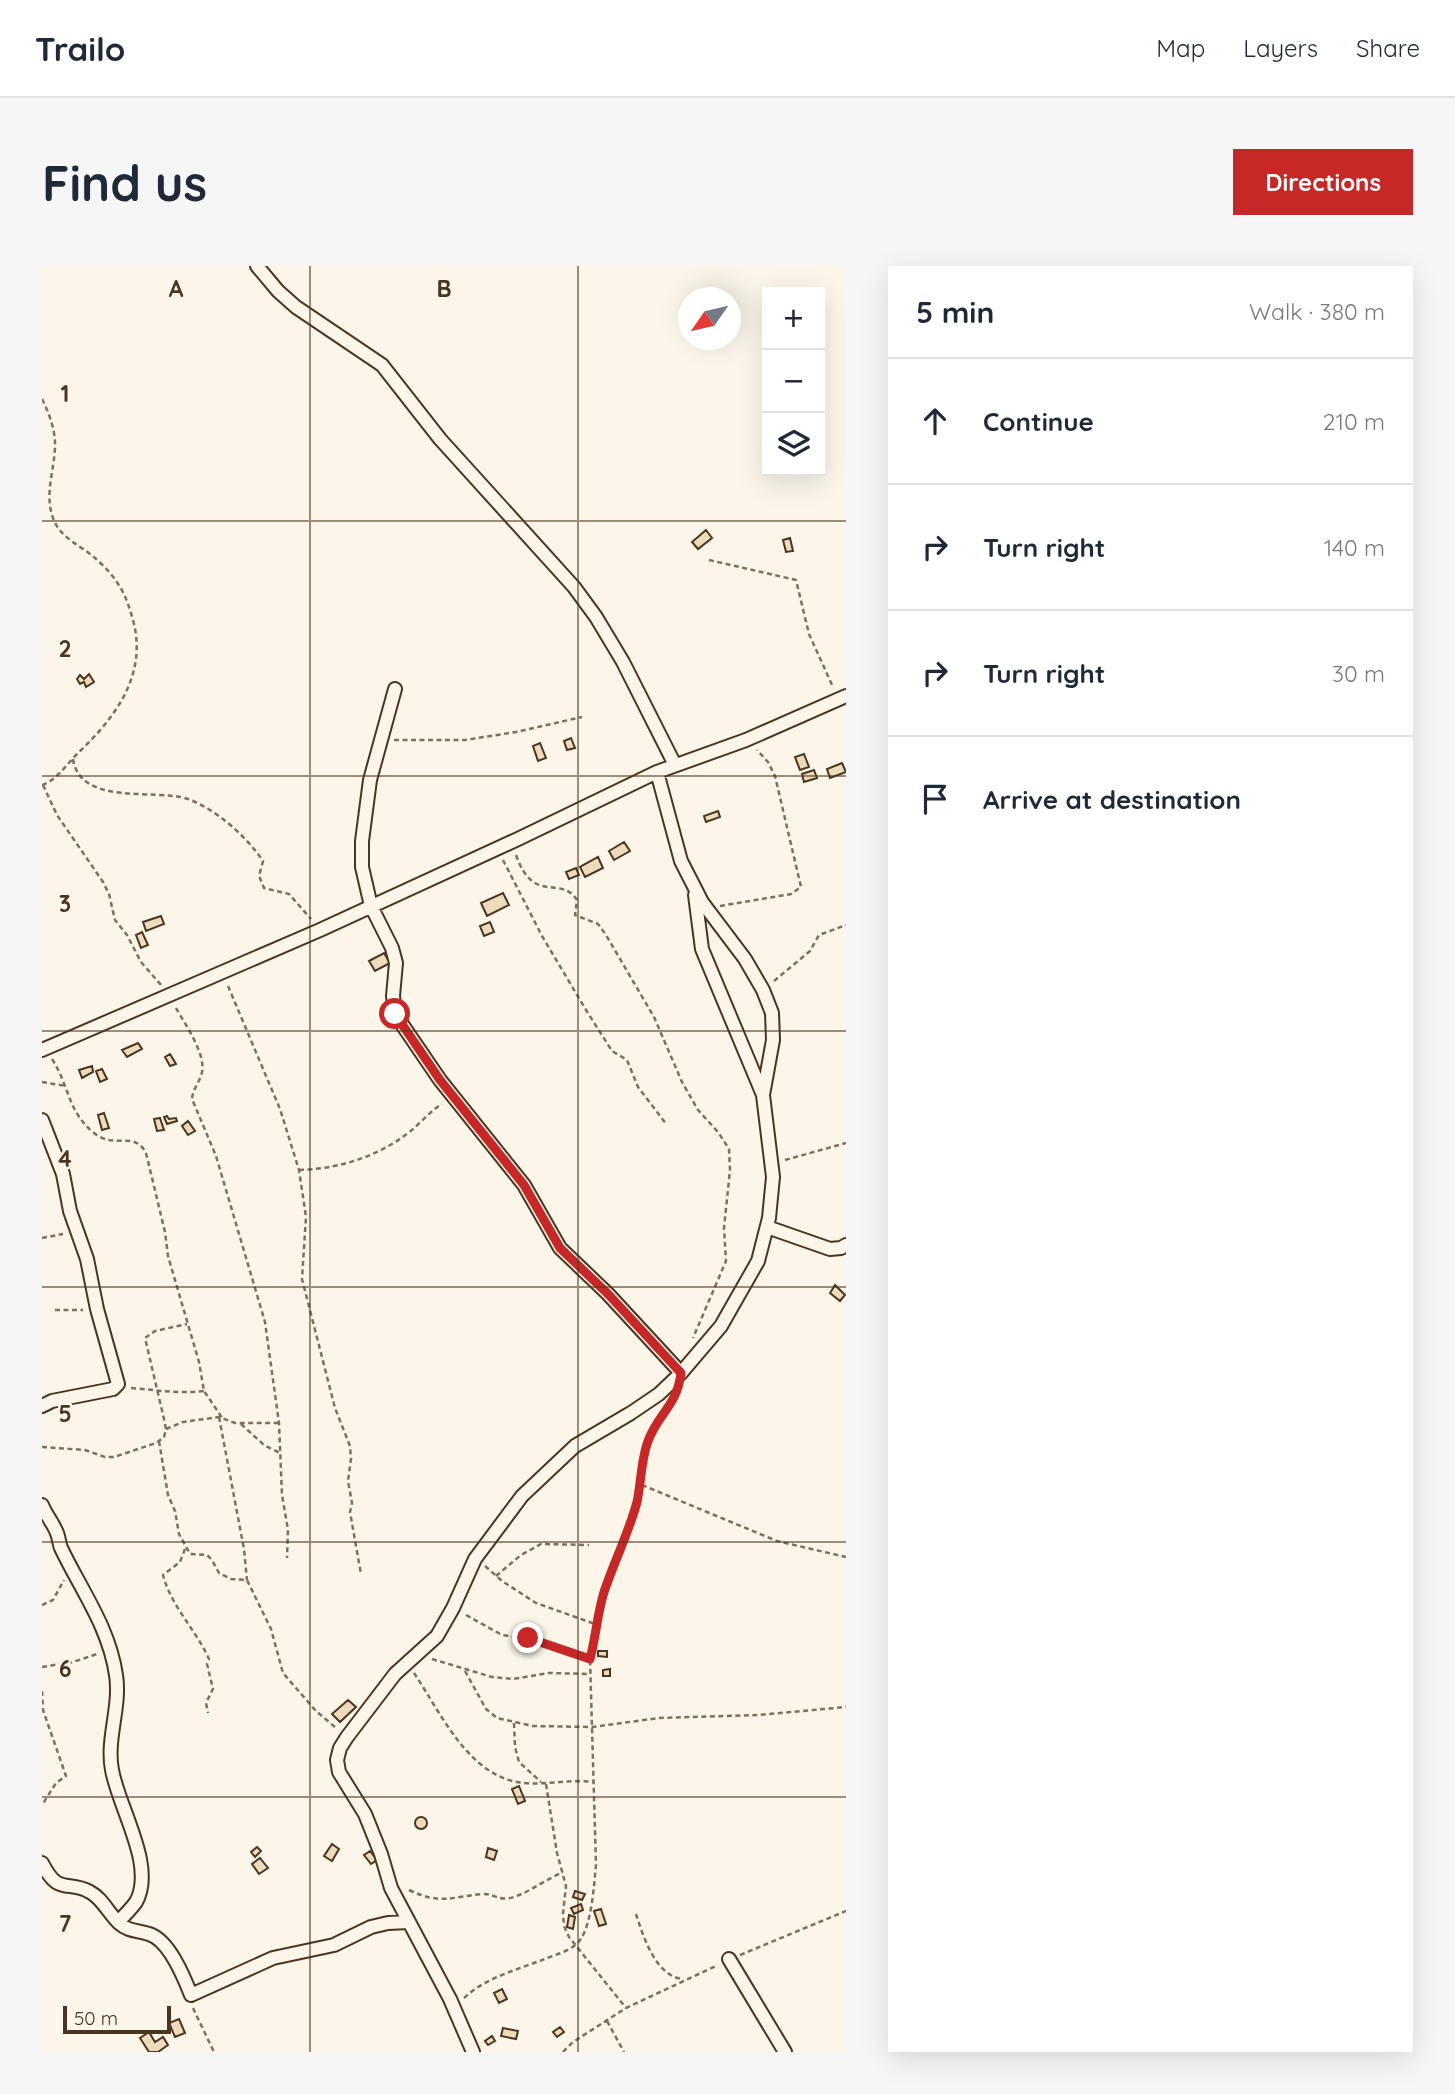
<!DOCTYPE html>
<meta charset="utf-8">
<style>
:root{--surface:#fff;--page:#f6f6f7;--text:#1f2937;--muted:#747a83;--line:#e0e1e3;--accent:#c62828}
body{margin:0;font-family:Quicksand,sans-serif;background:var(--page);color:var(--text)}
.controls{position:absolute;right:21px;top:21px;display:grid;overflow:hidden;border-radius:0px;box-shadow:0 7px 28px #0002}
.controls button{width:63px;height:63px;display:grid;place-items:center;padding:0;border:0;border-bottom:2px solid var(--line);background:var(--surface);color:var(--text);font:35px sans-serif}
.compass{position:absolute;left:636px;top:21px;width:63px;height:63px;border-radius:50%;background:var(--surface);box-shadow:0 7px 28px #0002;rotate:236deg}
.scale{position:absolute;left:21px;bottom:18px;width:108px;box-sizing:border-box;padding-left:7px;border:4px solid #4a3520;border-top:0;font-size:19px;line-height:24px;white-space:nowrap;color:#4a3520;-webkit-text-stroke:5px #fbf6e9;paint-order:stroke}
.stop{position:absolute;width:21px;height:21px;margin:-16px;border:5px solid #c62828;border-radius:50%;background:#fff}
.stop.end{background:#c62828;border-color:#fff;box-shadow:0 2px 7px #0008}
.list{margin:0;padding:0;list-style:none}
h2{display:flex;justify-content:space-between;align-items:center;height:91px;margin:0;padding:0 28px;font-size:30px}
h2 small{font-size:23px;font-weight:400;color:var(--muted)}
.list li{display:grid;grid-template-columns:46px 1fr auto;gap:21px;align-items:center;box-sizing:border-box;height:126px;padding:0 28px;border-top:2px solid var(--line)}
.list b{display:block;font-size:26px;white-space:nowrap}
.list em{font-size:23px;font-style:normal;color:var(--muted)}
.icon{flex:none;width:38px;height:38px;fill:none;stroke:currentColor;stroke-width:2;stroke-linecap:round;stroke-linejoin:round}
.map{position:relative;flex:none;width:804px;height:1786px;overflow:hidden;border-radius:0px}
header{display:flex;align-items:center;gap:42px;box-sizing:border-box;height:98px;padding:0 35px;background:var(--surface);border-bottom:2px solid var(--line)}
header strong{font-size:33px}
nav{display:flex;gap:38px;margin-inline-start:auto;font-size:24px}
.intro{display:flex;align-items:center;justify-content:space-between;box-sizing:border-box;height:168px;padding:0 42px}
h1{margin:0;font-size:49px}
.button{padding:18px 32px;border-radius:0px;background:var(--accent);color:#fff;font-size:24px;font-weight:700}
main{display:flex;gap:42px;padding:0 42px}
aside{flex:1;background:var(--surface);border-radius:0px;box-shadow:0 7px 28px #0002}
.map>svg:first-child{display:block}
.building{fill:#ecdcbc;stroke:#4a3520;stroke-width:2}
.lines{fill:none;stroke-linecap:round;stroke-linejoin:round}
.street-casing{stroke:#4a3520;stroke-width:16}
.path{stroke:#7f6f5c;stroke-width:2.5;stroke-dasharray:5 3.5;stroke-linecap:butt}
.street{stroke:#fbf6e9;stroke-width:12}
.route{stroke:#c62828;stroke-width:9}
.grid{fill:none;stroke:#4a3520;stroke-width:2;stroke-opacity:0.55}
.grid-label{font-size:23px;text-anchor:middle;font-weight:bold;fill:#4a3520;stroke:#fbf6e9;stroke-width:5;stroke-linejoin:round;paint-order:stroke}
</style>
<header>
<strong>Trailo</strong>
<nav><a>Map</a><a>Layers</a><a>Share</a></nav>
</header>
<div class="intro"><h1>Find us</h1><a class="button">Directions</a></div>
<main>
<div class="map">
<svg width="804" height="1786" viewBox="0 0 804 1786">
<rect width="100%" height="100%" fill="#fbf6e9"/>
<path class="building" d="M664,264L670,272L656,283L650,276Z
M748,272L751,285L744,286L741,274Z
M47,408L52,416L44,421L42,416L38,418L35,413L38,409L42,413Z
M529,472L533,482L525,484L522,475Z
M498,477L504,492L496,495L491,480Z
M762,488L767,501L758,504L753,491Z
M800,497L804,506L788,512L785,503Z
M772,504L775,512L762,516L760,508Z
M676,545L678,551L664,556L662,550Z
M582,576L588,585L572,594L567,585Z
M556,591L561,602L543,611L538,601Z
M534,602L537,609L527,613L524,606Z
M461,627L467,639L445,650L439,637Z
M119,650L122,658L104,665L101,656Z
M448,656L452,666L442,670L438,660Z
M100,666L106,679L99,682L94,669Z
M342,687L348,697L333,705L327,695Z
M96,777L100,783L85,791L80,784Z
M128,788L134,798L128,800L123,791Z
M50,800L51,806L40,812L37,804Z
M60,803L65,813L58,816L54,805Z
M62,847L67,862L60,864L56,849Z
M125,850L127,853L134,852L135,855L125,858L122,851Z
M118,852L122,864L115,865L112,853Z
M146,855L153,865L146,869L140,860Z
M793,1019L803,1029L798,1035L788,1027Z
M556,1385H565V1391L556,1390Z
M568,1403V1410H561V1404Z
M306,1434L314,1441L298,1456L290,1448Z
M477,1520L483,1535L476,1538L470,1523Z
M373 1557a6 6 0 1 1 12 0a6 6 0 1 1-12 0Z
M290,1578L297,1583L290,1595L282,1590Z
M215,1581L219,1585L213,1591L209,1586Z
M446,1582L455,1585L452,1594L444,1591Z
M328,1585L335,1594L329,1598L322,1589Z
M218,1592L226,1602L217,1608L210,1598Z
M533,1625L543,1628L540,1634L531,1631Z
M539,1638L541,1644L532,1648L529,1642Z
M559,1643L564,1658L557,1660L552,1645Z
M527,1649L533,1651L531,1663L525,1661Z
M460,1723L465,1733L457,1737L452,1727Z
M137,1753L143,1767L133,1771L127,1757Z
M518,1761L522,1766L515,1771L511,1766Z
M461,1762L476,1765L474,1773L459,1770Z
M107,1766L113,1776L121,1771L126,1779L116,1786H107L98,1772Z
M450,1770L453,1775L446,1779L443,1775Z"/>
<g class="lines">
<defs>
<path id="street" d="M215,0L236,25L254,41L340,99L398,173L532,321L554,351L581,396L633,499
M353,423L328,514L320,575V601L329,640L350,682L354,697L351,730L353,748L398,814L482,919L518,982L566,1028L639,1107
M653,629L660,683L721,829
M0,784L278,664L476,573L615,506L704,474L804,430
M0,854L21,908L28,945L45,993L55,1043L76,1118L71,1123L10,1135L0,1140
M725,961L788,983L799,982L804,979
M0,1239C4,1249 11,1257 15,1267C17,1272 17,1277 19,1282C39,1324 67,1361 74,1409C79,1441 64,1473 70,1504C77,1543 114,1600 94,1636C89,1643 82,1650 76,1656
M0,1597C17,1631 26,1613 48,1626C60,1632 67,1648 77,1657C87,1666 96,1664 107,1668C127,1674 142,1711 149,1729L231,1692L292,1679L329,1661L346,1657L367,1656
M687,1693L743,1786
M431,1786L408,1733L349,1622L339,1588L323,1548L297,1506L295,1494L298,1482L305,1471L353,1408L395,1370L411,1342L433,1293L480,1230L533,1180L589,1147L617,1128L639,1107L679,1060L716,995L727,952L731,911L721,829L731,774L730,747L721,724L703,693L660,636L639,595L615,506"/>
</defs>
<use href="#street" class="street-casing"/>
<path class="path" d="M0,133C7,147 13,163 13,178C13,204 2,227 11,252C18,272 38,279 53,292C60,298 69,307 74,315C83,327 87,340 91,354C106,409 73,452 35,488C24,499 15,514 0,519
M667,294L754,314L767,368L791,421
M352,474H423L474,466L540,451
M31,493C38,541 115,522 146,533C175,544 204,570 221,595L217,610L222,622L247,628L269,653
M1,519L15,549L61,616L67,628L73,654L85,669L99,696L119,719
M474,589C492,640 518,608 535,634L533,649L556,658L564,669L612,751L640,816L656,844L676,866L687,883L688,904L682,962L684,995L651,1072
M461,594L500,670L544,744L570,785L585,794L596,821L625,859
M678,640L749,628L759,621L733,510L726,496L715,484
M732,715L768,685L777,669L804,659
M186,720L238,843L257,904L264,951L260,1013L293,1142L308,1180L309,1193L306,1215L310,1237L308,1246L319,1308
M134,742C143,758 164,788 160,806C158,816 151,822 150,833L174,890L223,1056L237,1157L240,1229L246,1264L245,1292
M10,793C28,821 25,845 52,867C73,884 92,864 104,887L123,966L126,990L157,1096L162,1125L181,1153
M0,816L24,820
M743,894L804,877
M257,904C296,903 335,891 366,867C378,858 387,846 400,838
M0,972L21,968
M13,1044H41
M89,1122C114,1124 137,1128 162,1125
M177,1151L202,1283L205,1314
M199,1158L222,1179L238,1187
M124,1163L141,1156L177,1151L193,1157H237
M117,1175L126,1229L133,1245L137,1268L148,1288L165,1289L170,1294L177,1307L189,1313L205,1314L229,1363L241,1407L274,1445L294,1462
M0,1181L43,1184L63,1191H72L114,1177L122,1171L124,1163L122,1153L103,1072L113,1065L145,1058
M600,1219L735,1275L804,1291
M143,1283L138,1296L121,1309C129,1340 154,1364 167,1393L165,1398L171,1423L164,1437L166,1447
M443,1300L460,1315L494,1337L553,1358
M454,1310L479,1289L499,1278L547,1279
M0,1339L11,1334L22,1314
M424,1349L460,1369L486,1372L548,1393
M390,1393L450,1411L471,1413L507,1407L548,1408
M0,1401L31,1396L55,1388
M423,1405L444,1443L455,1452L491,1460L550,1461L617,1452L716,1449L804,1441
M372,1407C399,1447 427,1512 482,1517C505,1519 528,1513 551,1516
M0,1425L1,1444L24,1510L14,1517L0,1539
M472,1457L473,1481L477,1496L499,1516
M504,1518L515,1587L524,1620L521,1648L522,1660L527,1671L584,1742
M367,1624C399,1639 409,1631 440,1628C452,1627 456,1636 472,1631C489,1625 505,1613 521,1606
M594,1648C601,1670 614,1711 641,1713
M698,1689L804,1645
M422,1732C443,1712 474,1704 500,1694C512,1689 530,1685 538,1674C550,1658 552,1618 554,1599L548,1393L555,1365L553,1358L575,1287L594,1239L605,1177L621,1147L633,1132
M151,1742L172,1786
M565,1755L582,1786
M521,1786L531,1776L584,1742L676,1699"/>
<use href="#street" class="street"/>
</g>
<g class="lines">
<path class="route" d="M353,748L398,814L482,919L518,982L566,1028L639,1107C635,1141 614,1149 605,1178C599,1196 599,1217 595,1236C587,1266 572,1296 562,1326C555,1349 554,1370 548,1393L486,1372"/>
</g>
<path class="grid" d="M268,0V1786M536,0V1786M0,255H804M0,510H804M0,765H804M0,1021H804M0,1276H804M0,1531H804"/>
<g class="grid-label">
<text x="134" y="31">A</text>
<text x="402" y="31">B</text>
<text x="23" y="136">1</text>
<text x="23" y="391">2</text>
<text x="23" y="646">3</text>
<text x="23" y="901">4</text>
<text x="23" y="1156">5</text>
<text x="23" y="1411">6</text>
<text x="23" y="1666">7</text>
</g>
</svg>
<div class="controls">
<button>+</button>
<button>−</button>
<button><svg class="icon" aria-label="layers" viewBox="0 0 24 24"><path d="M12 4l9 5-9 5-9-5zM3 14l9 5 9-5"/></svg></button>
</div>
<svg class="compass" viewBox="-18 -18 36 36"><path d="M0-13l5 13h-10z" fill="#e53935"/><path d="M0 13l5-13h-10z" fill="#747a83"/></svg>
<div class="scale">50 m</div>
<div class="stop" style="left:353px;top:748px"></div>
<div class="stop end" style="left:486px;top:1372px"></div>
</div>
<aside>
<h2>5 min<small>Walk · 380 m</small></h2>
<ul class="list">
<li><svg class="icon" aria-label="ahead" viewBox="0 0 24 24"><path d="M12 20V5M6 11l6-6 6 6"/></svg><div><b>Continue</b></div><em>210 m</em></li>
<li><svg class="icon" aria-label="right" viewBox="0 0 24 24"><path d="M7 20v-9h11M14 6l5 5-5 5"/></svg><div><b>Turn right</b></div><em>140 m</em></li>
<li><svg class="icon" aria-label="right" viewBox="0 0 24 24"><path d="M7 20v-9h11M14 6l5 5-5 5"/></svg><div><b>Turn right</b></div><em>30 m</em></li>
<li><svg class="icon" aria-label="arrive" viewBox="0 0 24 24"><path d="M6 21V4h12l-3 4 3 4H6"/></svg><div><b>Arrive at destination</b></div></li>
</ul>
</aside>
</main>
